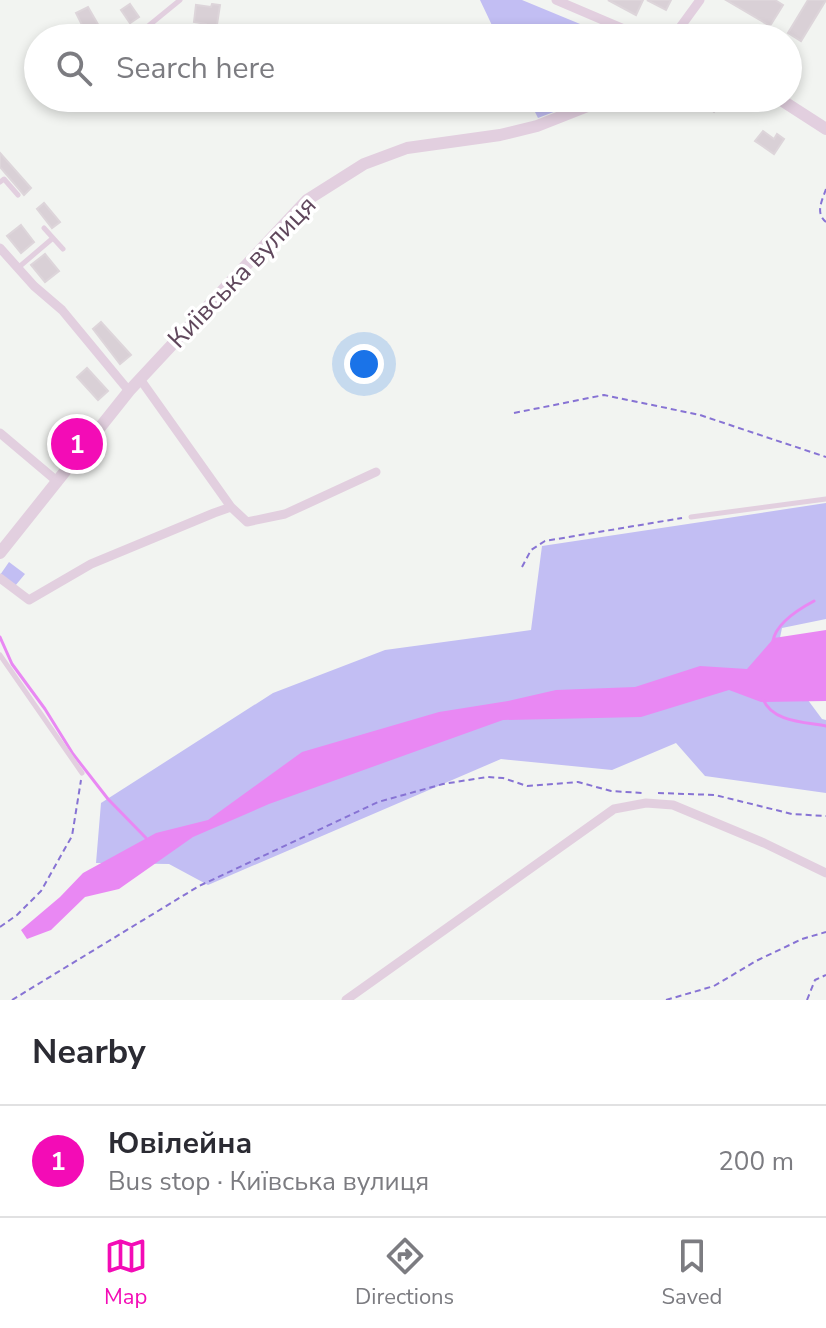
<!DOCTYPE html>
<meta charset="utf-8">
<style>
:root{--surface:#fff;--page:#f7f7f7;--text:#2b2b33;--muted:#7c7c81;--line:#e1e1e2;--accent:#f30cb6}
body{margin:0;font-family:"Nunito Sans",sans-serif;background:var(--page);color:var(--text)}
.you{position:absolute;left:364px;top:364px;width:28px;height:28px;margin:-20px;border:6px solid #fff;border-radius:50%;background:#1a73e8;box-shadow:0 0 0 12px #1a73e833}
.badge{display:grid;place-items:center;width:52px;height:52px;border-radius:50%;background:var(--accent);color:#fff;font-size:26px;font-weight:700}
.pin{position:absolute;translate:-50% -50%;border:4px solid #fff;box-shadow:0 2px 8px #0006}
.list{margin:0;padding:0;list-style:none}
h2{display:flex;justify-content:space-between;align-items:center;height:104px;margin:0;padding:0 32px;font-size:34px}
h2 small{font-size:26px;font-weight:400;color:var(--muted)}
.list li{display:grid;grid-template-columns:52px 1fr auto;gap:24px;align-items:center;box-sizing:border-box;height:112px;padding:0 32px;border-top:2px solid var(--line)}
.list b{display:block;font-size:30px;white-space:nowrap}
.list p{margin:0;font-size:26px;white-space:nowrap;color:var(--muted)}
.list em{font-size:26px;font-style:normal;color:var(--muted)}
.icon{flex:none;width:44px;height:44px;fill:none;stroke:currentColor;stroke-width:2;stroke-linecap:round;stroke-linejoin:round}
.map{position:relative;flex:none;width:826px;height:1000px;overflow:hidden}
.search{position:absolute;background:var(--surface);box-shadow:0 4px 12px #0003;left:24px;right:24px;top:24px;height:88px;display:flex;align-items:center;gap:20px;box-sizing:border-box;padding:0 28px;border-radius:44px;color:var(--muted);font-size:30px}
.sheet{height:216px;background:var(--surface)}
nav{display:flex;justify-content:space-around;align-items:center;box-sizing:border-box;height:112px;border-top:2px solid var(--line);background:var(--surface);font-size:22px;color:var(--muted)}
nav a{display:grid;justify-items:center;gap:4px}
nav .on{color:var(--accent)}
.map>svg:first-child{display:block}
.green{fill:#c2bef3}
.water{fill:#e988f3}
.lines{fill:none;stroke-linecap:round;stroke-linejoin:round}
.stream{stroke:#e988f3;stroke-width:3}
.building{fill:#d9d0d6;stroke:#ddd5da;stroke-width:2}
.path{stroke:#8773d4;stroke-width:2;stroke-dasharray:6 4;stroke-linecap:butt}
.service{stroke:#e2cfdf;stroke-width:5}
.minor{stroke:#e2cfdf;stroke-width:9}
.tertiary{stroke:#e2cfdf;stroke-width:12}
.labels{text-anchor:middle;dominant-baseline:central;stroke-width:7;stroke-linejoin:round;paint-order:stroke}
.street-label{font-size:26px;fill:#60475c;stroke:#fff}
</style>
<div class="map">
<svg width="826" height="1000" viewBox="0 0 826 1000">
<rect width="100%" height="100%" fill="#f2f4f1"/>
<path class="green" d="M480,0H522L614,38H498Z
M528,98H590L538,118Z
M826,503V619L782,628L776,657L822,719L826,720V793L705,776L676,743L612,770L501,759L208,885L169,864L96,863L101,803L273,693L385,650L531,630L542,546Z
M9,562L25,574L15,586L0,575Z"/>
<path class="water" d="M826,630V701L761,702L729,690L641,717L503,720L269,804L193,837L119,889L85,897L51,930L27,939L21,930L60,897L83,873L156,833L208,820L302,752L439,712L508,701L556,690L635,687L700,666L747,669L774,638Z"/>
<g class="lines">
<path class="stream" d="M0,637L12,664L45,709L73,754L108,799L146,838
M773,641C776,623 799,609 814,601
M763,699C772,722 805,722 826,726"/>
</g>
<path class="building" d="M608,0H643L636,15Z
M647,0H671L666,10Z
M726,0H775L783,5L770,26Z
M808,0H826L801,41L788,33Z
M130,4L139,17L130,23L121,10Z
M212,4L220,5L216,31L206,30V24L194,22L196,5L211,7Z
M88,7L99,26L86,33L76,13Z
M696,98H716L722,103L714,112Z
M763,131L774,139L777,134L784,139L774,154L755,141Z
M0,153L31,188L24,195L0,167Z
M44,203L60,222L52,228L37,209Z
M21,225L34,242L21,253L7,236Z
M45,254L59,271L45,282L31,265Z
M101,322L131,355L120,364L93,329Z
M87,368L108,391L98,400L77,377Z"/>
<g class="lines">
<path class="path" d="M826,189C822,201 815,213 826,222
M514,413L604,395L700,415L826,457
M522,567L531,550L545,541L682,518
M658,793L715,795L792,814L826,816
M0,927L17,915L41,891L72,836L81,780
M12,1000L199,886L378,802L443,784L487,777L503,778L527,786L578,782L611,791L643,793
M666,1000L714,986L756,961L802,939L826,932
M807,1000L815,980L826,975"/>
<path class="service" d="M136,36L180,0
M0,182L4,179L18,195
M44,228L53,238
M19,267L53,238L63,249
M691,517L826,499
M0,655L82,773"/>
<path class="minor" d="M556,0L645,38
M677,38L676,33L700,0
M0,248L34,286L62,310L129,391
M140,379L231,507
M0,433L58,482
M0,578L29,600L91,564L214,513L231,507L247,522L285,514L376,472
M346,1000L614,809L646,803L673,805L764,843L826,873"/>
<path class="tertiary" d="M778,98L826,129
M0,553L129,391L307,200L364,164L407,148L500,135L537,126L608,98"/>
</g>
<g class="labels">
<g class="street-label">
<text transform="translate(242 272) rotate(-46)">Київська вулиця</text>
</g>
</g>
</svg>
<div class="you"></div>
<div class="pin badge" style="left:77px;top:444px">1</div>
<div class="search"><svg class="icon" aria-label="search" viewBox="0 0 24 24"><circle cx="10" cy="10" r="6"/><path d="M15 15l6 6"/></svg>Search here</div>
</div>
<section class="sheet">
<h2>Nearby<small></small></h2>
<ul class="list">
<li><span class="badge">1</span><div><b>Ювілейна</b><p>Bus stop · Київська вулиця</p></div><em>200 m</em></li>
</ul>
</section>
<nav>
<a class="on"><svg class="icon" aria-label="map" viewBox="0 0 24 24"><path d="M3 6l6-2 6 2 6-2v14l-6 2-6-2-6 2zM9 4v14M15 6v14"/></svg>Map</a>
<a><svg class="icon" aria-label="directions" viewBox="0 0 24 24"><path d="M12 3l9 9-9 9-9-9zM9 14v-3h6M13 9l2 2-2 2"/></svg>Directions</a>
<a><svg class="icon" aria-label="saved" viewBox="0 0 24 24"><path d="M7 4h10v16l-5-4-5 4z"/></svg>Saved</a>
</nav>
